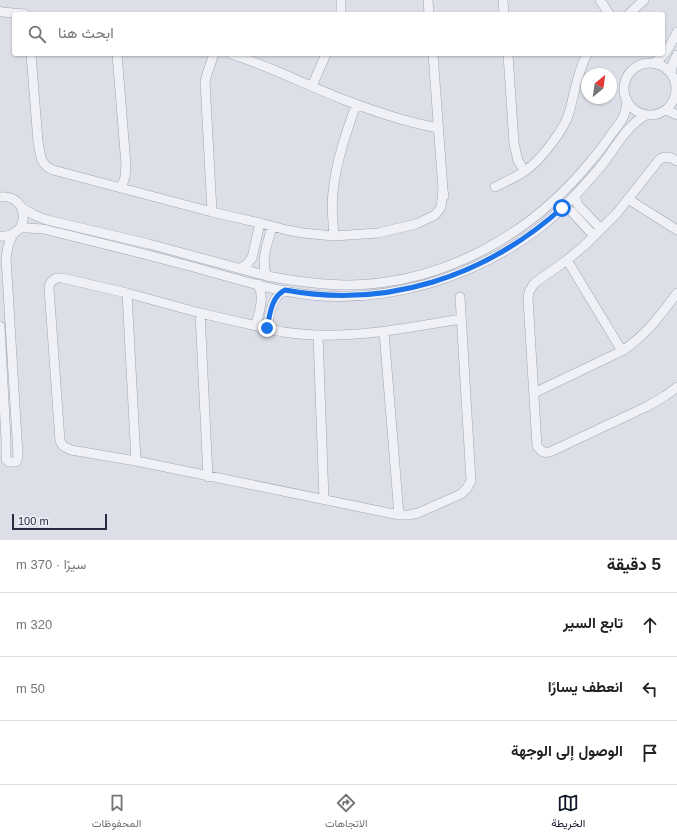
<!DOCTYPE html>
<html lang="ar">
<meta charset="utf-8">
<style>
:root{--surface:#fff;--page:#f2f2f2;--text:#202124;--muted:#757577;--line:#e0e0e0;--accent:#111827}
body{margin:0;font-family:Helvetica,Vazirmatn,sans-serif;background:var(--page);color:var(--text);direction:rtl}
.compass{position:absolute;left:581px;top:68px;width:36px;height:36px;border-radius:50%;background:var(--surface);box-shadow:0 1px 3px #0004;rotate:29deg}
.scale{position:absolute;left:12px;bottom:10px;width:95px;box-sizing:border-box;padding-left:4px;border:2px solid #252b40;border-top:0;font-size:11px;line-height:14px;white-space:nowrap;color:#252b40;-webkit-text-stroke:3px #eceff6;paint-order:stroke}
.stop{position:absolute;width:12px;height:12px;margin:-9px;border:3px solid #1a73e8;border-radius:50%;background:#fff}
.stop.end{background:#1a73e8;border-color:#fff;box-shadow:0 1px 4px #0008}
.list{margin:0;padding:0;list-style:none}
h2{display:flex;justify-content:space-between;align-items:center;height:52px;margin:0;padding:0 16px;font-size:17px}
h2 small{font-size:13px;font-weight:400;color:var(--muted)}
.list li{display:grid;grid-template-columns:26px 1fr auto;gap:12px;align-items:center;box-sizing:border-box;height:64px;padding:0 16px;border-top:1px solid var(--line)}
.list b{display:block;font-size:15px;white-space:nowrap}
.list em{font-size:13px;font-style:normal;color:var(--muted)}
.icon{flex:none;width:22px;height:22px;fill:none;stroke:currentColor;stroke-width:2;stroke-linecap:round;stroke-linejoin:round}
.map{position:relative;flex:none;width:677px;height:540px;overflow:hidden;direction:ltr}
.search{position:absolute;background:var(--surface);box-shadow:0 1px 3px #0004;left:12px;right:12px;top:12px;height:44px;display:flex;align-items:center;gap:10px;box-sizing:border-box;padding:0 14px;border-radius:4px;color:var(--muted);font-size:15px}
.sheet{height:244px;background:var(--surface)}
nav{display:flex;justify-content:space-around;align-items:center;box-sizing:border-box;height:56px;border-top:1px solid var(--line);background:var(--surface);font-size:11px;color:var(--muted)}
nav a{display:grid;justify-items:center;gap:2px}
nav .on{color:var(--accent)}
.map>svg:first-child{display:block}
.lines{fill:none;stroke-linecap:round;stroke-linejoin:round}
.minor-casing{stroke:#a2a5b2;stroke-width:10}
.minor{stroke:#f0f1f6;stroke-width:9}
.route{stroke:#1a73e8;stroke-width:5}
</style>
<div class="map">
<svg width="677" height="540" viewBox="0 0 677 540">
<rect width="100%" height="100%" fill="#dddfe8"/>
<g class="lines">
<defs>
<path id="minor" d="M428,0L429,14
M503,0L504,14
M600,0L609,14
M0,11L2,12L25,14
M341,14V0
M629,14L644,0
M31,54L38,142C41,155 39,164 53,170L212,212L260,223L287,230L303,233L334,236L378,233L416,224L433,216L436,214L441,207L443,190
M117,54L126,165L125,177L121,188
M231,54C269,66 304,84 342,99C373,111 405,122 438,128
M433,54L443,190L444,196
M508,54L514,144L518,161L525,171
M624 89a26 26 0 1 1 52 0a26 26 0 1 1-52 0Z
M654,63C666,55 671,44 677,32
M671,73L673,63L677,55
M312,86L326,54
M666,110L677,115
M677,161C671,157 665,155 659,160L617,213L584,246L567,260L536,282L533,285L529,292L528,299L537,446C541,452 546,454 552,451L648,406L665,396L677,387
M495,187C505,182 516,177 525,171C540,161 564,130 569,113C575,92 577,73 587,54
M575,196L578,205L601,229
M0,197C31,194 31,239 0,236
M628,199L677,230
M22,208L34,215L47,220L149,244L267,276C294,281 321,285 348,285C444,284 532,234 591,161C599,152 606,142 613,132C617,127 622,121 624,115C626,110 627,105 627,100
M563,208L567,209L572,212L594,236
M212,212L205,81L208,71L214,54
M20,228H28L43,229C88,240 134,251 178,263C222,274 266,290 310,295C389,303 471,278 534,232C560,213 582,189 602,165C616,147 626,126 646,115
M334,236C333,221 331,207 333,192C336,162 346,133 356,105
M567,260L622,351
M241,268L247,264L252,258L260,223
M267,276C260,261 268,242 272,227
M127,293L136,461
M460,297L471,481L467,488L461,494L418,513L409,515H399L136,461L71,450L63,446L60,441L49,288C50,281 55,277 62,278L127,293L200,313L283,332C345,341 400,329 461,319
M200,313L208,477
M256,325C259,312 265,297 258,284
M0,326L6,440V459L9,462H16L17,460L18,455L6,258L8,246L13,234
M267,328C270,314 271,297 285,290
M384,332L399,515
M318,335L324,500
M534,393L622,351C647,334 659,317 677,293"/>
</defs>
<use href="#minor" class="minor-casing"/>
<use href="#minor" class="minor"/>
</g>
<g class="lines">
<path class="route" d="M267,328C270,314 271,297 285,290C387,309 485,277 562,208"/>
</g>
</svg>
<svg class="compass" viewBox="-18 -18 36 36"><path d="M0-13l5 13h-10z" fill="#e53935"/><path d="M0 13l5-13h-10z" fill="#757577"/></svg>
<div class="scale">100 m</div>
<div class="stop" style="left:562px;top:208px"></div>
<div class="stop end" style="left:267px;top:328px"></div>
<div class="search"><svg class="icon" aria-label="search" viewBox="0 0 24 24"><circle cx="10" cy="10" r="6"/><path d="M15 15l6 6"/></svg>ابحث هنا</div>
</div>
<section class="sheet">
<h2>5 دقيقة<small>سيرًا · 370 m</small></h2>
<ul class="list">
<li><svg class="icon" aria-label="ahead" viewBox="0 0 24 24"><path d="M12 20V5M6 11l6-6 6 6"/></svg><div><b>تابع السير</b></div><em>320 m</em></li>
<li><svg class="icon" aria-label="left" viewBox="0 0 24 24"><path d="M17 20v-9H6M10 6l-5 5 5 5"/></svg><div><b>انعطف يسارًا</b></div><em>50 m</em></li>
<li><svg class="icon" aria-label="arrive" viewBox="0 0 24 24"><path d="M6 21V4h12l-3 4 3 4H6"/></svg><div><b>الوصول إلى الوجهة</b></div></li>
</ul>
</section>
<nav>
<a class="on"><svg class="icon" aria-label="map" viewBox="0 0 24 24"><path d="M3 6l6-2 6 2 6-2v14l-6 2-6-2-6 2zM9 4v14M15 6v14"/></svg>الخريطة</a>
<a><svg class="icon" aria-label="directions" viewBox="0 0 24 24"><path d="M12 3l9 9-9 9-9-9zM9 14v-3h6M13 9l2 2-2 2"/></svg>الاتجاهات</a>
<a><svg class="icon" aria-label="saved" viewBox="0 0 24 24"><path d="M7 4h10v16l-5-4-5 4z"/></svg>المحفوظات</a>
</nav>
